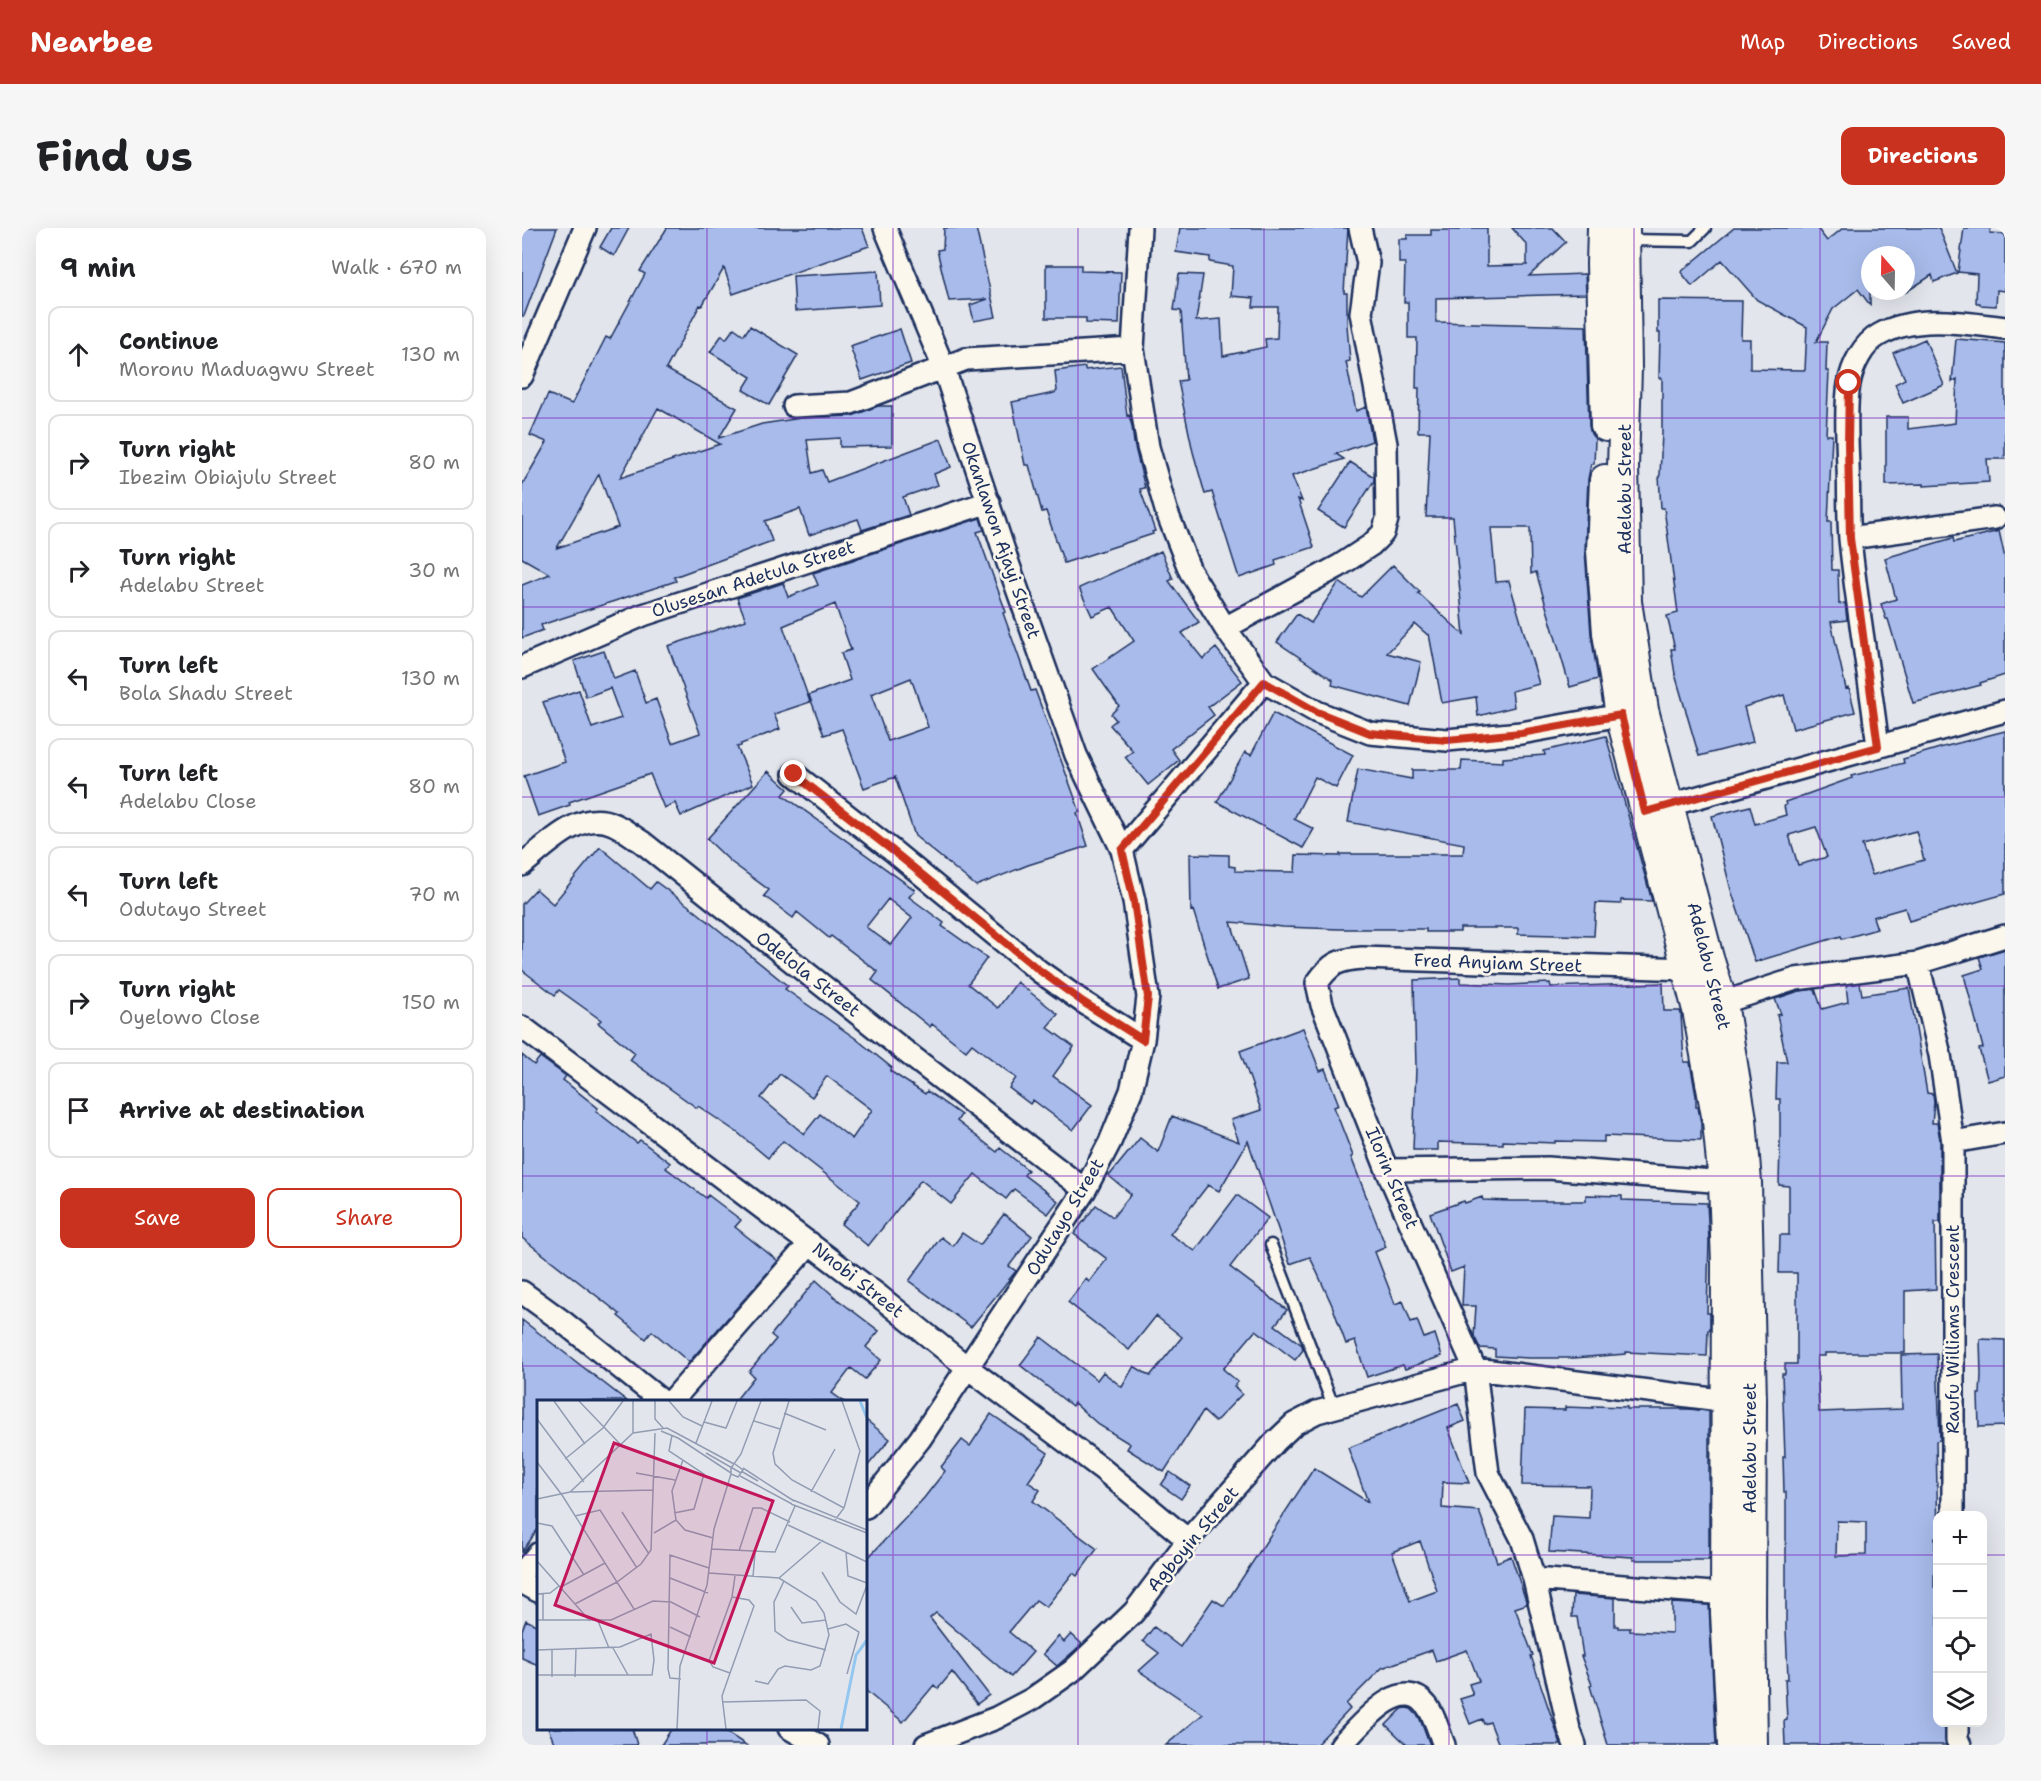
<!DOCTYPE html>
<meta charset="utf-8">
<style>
:root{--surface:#fff;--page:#f6f6f6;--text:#202124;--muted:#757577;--line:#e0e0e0;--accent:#c8321e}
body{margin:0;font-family:"Shantell Sans",sans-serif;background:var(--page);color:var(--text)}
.controls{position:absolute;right:18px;bottom:18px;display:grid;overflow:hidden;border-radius:12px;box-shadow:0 6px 24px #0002}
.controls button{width:54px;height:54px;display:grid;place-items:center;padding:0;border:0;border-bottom:2px solid var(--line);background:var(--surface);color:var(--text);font:30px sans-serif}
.compass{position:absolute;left:1339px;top:18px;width:54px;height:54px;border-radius:50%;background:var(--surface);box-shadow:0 6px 24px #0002;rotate:340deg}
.stop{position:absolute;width:18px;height:18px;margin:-14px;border:4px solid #c8321e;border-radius:50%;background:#fff}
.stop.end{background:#c8321e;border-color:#fff;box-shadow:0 2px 6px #0008}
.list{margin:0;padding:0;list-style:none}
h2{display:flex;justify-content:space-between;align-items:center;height:78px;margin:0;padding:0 24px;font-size:26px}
h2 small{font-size:20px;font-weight:400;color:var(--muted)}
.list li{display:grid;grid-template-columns:39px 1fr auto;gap:18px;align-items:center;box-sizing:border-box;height:96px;margin:0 12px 12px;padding:0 12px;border:2px solid var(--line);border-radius:12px}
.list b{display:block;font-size:22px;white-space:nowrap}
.list p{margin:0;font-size:20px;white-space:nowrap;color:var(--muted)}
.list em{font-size:20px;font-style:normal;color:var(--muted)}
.actions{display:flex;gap:12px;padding:18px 24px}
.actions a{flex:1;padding:14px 0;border:2px solid var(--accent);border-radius:12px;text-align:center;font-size:21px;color:var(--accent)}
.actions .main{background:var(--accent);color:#fff}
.icon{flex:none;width:33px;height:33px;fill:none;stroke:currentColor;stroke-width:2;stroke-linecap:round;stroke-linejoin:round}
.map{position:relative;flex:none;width:1483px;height:1517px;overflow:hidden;border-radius:12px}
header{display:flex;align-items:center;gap:36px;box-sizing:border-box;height:84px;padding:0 30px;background:var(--accent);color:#fff}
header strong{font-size:28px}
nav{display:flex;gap:33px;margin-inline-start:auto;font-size:21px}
.intro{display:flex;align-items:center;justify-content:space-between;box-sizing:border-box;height:144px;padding:0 36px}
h1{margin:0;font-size:42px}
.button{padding:15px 27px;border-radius:12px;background:var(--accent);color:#fff;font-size:21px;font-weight:700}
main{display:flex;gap:36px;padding:0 36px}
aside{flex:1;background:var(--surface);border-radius:12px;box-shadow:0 6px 24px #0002}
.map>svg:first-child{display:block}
.building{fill:#a8bbea;stroke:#1b2f5e;stroke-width:1.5;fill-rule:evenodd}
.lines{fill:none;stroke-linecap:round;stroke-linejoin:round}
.service-casing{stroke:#1b2f5e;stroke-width:15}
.minor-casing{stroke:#1b2f5e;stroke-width:26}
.secondary-casing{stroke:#1b2f5e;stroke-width:34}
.service{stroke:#fbf7ec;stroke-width:10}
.minor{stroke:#fbf7ec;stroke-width:21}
.secondary{stroke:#fbf7ec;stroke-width:30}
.route{stroke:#c8321e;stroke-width:8}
.grid{fill:none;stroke:#7b2cbf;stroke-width:1.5;stroke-opacity:0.55}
.labels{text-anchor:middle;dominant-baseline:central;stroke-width:5;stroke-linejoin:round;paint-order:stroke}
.street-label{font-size:18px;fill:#1b2f5e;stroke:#fbf7ec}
.inset-river{fill:none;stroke:#93c7f0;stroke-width:3}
.inset-road{fill:none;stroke:#929cb3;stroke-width:1.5}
.view{fill:#c2185b;fill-opacity:0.15;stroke:#c2185b;stroke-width:3}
.inset-edge{fill:none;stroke:#1b2f5e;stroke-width:3}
</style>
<header>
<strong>Nearbee</strong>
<nav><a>Map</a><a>Directions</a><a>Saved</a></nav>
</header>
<div class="intro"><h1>Find us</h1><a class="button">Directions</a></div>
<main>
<aside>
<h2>9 min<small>Walk · 670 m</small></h2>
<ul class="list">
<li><svg class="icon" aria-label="ahead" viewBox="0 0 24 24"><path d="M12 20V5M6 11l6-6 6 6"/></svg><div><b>Continue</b><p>Moronu Maduagwu Street</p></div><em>130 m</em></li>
<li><svg class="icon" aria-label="right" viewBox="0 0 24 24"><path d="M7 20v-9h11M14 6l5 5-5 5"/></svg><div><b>Turn right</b><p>Ibezim Obiajulu Street</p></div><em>80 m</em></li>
<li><svg class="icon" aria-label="right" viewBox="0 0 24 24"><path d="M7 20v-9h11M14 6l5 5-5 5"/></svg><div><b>Turn right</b><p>Adelabu Street</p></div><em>30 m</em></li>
<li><svg class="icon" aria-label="left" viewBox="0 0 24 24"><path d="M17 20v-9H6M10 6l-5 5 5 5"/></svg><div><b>Turn left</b><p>Bola Shadu Street</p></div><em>130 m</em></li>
<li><svg class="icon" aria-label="left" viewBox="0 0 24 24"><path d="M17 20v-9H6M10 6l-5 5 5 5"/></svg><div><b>Turn left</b><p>Adelabu Close</p></div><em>80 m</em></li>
<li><svg class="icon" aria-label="left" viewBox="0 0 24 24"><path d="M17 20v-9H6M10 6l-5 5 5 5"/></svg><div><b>Turn left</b><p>Odutayo Street</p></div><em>70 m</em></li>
<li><svg class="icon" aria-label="right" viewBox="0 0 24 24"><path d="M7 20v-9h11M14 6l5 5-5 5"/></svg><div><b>Turn right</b><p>Oyelowo Close</p></div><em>150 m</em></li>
<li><svg class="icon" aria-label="arrive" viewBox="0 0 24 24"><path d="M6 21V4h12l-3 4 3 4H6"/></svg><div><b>Arrive at destination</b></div></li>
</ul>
<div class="actions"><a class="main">Save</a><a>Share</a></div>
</aside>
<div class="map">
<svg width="1483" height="1517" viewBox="0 0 1483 1517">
<rect width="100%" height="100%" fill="#e2e5eb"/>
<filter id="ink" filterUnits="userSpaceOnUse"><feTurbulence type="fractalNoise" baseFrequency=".0167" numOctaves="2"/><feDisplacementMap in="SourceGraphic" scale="12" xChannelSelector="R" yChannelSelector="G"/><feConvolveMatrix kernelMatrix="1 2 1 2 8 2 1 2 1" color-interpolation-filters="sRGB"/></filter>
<g filter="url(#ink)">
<path class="building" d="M0,0H35L2,88H0Z
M89,0H107L92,28L78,19Z
M145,0H340L347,18L211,66L202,40L180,78L178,77L144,141L215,180L197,210L240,196L279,190L330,188L356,178H370V218L318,219V210L285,212L290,245L300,242L305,254L419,211L429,239L412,246L416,257L381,269L387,287L340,302L336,291L287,307L278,281L243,293L250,313L152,349L154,353L19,397L21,402L0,410V357L28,346L0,330V257L25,214L8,207L26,166L50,176L84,109L88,111L123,46L118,43ZM136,180L198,216L98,250ZM77,246L96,299L35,320Z
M422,0H454L474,89L452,93L448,77L466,71L427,73L415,22L421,21Z
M658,0H826L822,65H825V97L828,133L824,134L834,183L844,179L850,213L814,226L822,231L770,248L780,273L776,271L792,319L753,332L754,337L717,350L690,264L683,266L671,224L656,153L664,152L659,83L652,82L657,46L681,47L674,93L699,91L701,128L744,119L743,111L755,110L756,79H731L732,70L709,68L711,38L688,34V29L654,24Z
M937,0H965V38L1005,37V17L990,0H1031L1044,14L1007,48L1063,46L1064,66L914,70V94L1064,98L1067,198L1069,206L1073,211L1072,236H1069L1066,251L1063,322L1069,406L1076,451L1048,459L1014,344L1009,346L1008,300H969L974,354L987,353L1017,456L990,463L992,479L956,488L954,469L920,475L907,406V408L893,396L865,425L899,434L888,478L810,457L811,452L755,414L775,386L789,395L817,354L839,369L871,337L898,364L896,365L942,407L931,289H904L908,204H896L897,160H894L895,110H886V74H882L883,35H877V11H885V7H909V2H938Z
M1212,0H1295L1305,13L1321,0H1417L1435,45L1412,54L1410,47L1384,64V27H1348V77L1336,61L1311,81L1294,114H1305L1304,143H1307L1304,207H1310L1306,294H1309L1310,342H1316L1317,376L1323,375L1325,392L1309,394L1324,461L1327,460L1333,484L1271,501L1262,467L1222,479L1231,514L1177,528L1153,446L1149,421H1153L1145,388L1156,385L1142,280H1139L1137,248L1138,247L1140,205V150H1137L1138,105H1136V72L1220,73L1219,111H1228V141L1283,142L1285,99L1235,72L1200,32L1170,58L1159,44Z
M1442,0H1469L1468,5L1483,6V63L1475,62L1474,78L1458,77V75H1454L1455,46L1436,44Z
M524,37H559V43L599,44L597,96L564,95V90H524Z
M356,43L358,77L273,83L271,48Z
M228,98L276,127L247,177L221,162L229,149L188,124L200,107L204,111L212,100L222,107Z
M378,101L389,135L340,152L328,118Z
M1403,111L1422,157L1381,175L1373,156L1383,151L1371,125Z
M1434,111L1483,115V231H1465L1467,254L1402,258V256L1364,257V189H1386V201L1433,195L1435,151L1430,154Z
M599,138L605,188L607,187L610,198L612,215L623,260L618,261L633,303L630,304L631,306L542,335L524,283L520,284L507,237H503L490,174L532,165L535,163L533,143L563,139V142Z
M828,234L852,249V253L822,299L796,283Z
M458,290L462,302L455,304L484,384L481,385L509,463L513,462L546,551L558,584L555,585L566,618L506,637L454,658L393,608L373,549L342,560L320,501L302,507L287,467L328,452L319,425L329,422L313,376L261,398L288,474L252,486L258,501L219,516V518L215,519L231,556L159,588L153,575L142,580L128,546L47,574L48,577L16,588L2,548L43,534L21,474L57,462L70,500L99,490L88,460L64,469L52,433L82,423L92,451L113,443L124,475L134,471L150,515L178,505L146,418L224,392L215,370L261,355L266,369L296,357L291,345ZM389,450L406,499L366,513L349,466Z
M1477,303L1483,330V447L1458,455L1459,457L1391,475L1366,391H1364L1359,376L1374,371L1363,330L1431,310L1432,314Z
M639,323L651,351L647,353L677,394L660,405L681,431L694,420L720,453L686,479L692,487L649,521L657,532L626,557L603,529L611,523L588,497L594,492L589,486L597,478L571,441L612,413L590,379L570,388L557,360Z
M751,485L831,527L814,560L793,549L772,591L792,601L781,620L695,574L723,524L729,527Z
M1483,503V666L1387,693L1383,680L1351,689L1355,701L1320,711L1319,708L1233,734L1209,662L1190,588L1228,578L1233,596L1264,587L1262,578L1264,577L1263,574L1330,550L1329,548L1382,535L1381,531L1421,519ZM1294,599L1305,629L1276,637L1267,607ZM1394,603L1402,632L1350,647L1340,617Z
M1084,508L1130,673L1099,672V676L1074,675L1072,708L996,706V700H938V704H904V701H817L761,699L709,694L727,751L696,761L671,682L669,683L668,626L707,627V638L713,639V643L773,644L774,627L818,628V626H941L942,616L826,594L836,541L890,551V542H939L940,532L981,534V530L1023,527L1022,523Z
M246,543L266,561L261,567L393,662L387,669L422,695L420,698L465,730L446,756L476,780L495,754L536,786L525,799L552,819L531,848L570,877L551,902L511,872L508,876L487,860L494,850L450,816L444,823L410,796L408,799L350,752L356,744L309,708L307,710L275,684L271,690L242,668L247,662L209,634L185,611ZM366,671L390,690L369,717L344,699Z
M78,619L128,661L134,654L171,681L266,758L263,761L333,810L370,840L368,843L403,866L405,863L439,887L435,893L475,924L478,920L506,942L502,947L536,973L526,986L492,961L484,971L453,946L429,976L399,952L346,1018L319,996L338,973L261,913L246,930L216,905L176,878L175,880L108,832L113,825L76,795L79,792L37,762L33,767L0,742V676L14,661L31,676ZM258,846L290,869L305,848L350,882L330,911L298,886L282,906L239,870Z
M1483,721V848L1466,853L1457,821L1461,820L1442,747L1461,741L1457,729Z
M938,750V755L987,757L1028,755L1029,759L1141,755L1142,783H1158L1159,786L1162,834H1168L1174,868V879H1176L1179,895V912L1082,908V914L1033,913V915L981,913V916L916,914V922H891L894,840L892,752Z
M1338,755L1340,767L1387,760L1405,865L1411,866L1412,874L1410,895H1415L1418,911V994H1413L1414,1061L1383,1063V1125H1303V1128H1295L1297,1184L1380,1181L1379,1127L1415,1126L1418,1212L1414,1213L1416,1309H1413L1412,1359H1416V1494H1422L1424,1517H1263L1262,1493L1265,1492L1263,1451H1266L1264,1401V1264H1262L1261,1229H1263L1260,1146H1263V1136H1275V1045H1257L1258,1007H1267V958L1257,957L1258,914V871H1254L1255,834H1265L1255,787L1259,786L1253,771L1277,763L1293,761L1300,781L1326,774L1324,757ZM1315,1293L1344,1294V1327L1314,1328Z
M781,800L798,843L803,841L817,877L812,879L831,928L829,929L864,1019L853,1024L873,1076L881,1073L889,1094L895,1092L902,1110L913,1106L920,1128L883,1141L881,1137L845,1149L833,1113L824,1116L810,1077L788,1029L768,1036L726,913L697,963L686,957L648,1006L673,1023L715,967L746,990L708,1039L765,1082L753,1097L780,1117L781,1122L773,1132L734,1102L701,1141L716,1154L712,1158L720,1166L693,1194L681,1183L642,1244L605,1221L608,1216L577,1197L552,1175L550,1178L498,1137L519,1109L575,1152L581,1144L600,1159L612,1138L628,1148L660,1109L634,1088L607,1122L546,1074L564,1051L567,1054L585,1031L552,1006L574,977L591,989L609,966L587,948L618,910L636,924L650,888L717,914L709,892L739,882L718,823Z
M0,827L12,837L18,829L44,848L41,852L76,880L74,883L115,915L118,912L148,935L144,940L184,970L186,967L219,992L213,999L256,1033L167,1134L130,1103L124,1111L96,1088L98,1086L0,1010Z
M1064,967L1100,968V972L1185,975L1187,1013L1185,1085H1188V1102H1186L1185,1128L1104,1124V1126L1052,1130H1006L973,1128V1121L958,1120L952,1108L954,1078H940L942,1039L929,1044L908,985L942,973L943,975L960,969L961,972L988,973H1064Z
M482,986L510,1008L487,1038L494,1043L449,1099L387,1053L419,1009L431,1018L440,1005L458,1017Z
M294,1052L315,1071L357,1103L344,1119L359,1132L343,1151L329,1140L310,1165L321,1173H213L232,1149L227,1144L254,1111L249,1107Z
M0,1092L105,1173H16V1301L0,1324Z
M1458,1111L1483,1112V1198L1457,1199L1456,1166H1458L1459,1147Z
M936,1176L943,1193L926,1200L947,1255L921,1254L920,1280L957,1283L975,1334L989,1328L1005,1376L993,1380L1011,1427L1009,1428L1039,1517H977L968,1494L962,1496L960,1491L948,1496L938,1471L951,1467L947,1456L957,1453L945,1422L914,1433L910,1422L860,1440L824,1476L828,1481L794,1517H644L681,1486L617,1443L637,1425L621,1413L632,1399L658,1419L691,1371L702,1378L792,1240L846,1274L826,1220ZM898,1313L915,1363L888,1373L870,1324Z
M1071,1178L1105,1179V1181H1167L1187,1183V1332H1111V1329L1027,1324L1030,1288L1067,1290L1068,1258L1000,1257L1003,1181L1043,1182V1179L1071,1180Z
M469,1186L526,1225L506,1254L518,1262L511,1273L575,1321L555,1348L551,1345L524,1379L514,1372L487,1404L511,1424L489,1449L414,1385L408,1390L467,1467L455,1476L430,1444L416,1461L412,1457L381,1494L344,1463V1332L402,1270L423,1243L419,1239L440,1212L448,1218Z
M344,1192L368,1211L344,1240Z
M648,1244L668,1258L659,1271L639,1257Z
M1051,1367L1093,1370V1398H1096V1400H1108V1403L1150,1405V1375L1187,1377L1194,1517H1086L1068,1458L1070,1457L1059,1428H1061L1055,1389H1050Z
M4,1392L16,1398V1437L0,1430V1402Z
M549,1406L560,1416L535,1438L521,1426L536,1408L542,1414Z
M884,1480L889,1481L897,1489L908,1517H885L864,1497L880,1481Z
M26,1500H110L115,1517H33Z
M150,1500H198L224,1517H139Z"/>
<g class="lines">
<defs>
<path id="service" d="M1103,12L1170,13L1183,0
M749,1017L812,1180"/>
<path id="minor" d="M618,0L611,121L626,219L644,282L668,343L703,400L742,454L795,484L848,505L925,512L999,505L1099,487
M0,148L63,0
M272,178L329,175L444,131L611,121
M1328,310L1473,290
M703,400L817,338L849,317L861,305L865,291L864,216L839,85L846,35L838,0
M0,439L121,387L467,274
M1356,519C1348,450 1335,381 1328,311C1326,287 1327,262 1326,238C1325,215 1323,178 1327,156C1330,138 1341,116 1357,107C1393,86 1444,95 1483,100
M272,546L371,623L517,743L561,774L621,812
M1134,581L1483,483
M600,622L742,454
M0,637C24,618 58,581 91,596C101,600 110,608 120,614L384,824L563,962
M1396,735L1418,827L1431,914V1288
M1187,779L1274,751L1396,735L1483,708
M0,799L357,1068L446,1140L579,1240L666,1312
M1431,914L1483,905
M865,942L1026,940L1215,955
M0,1064L40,1093L141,1174
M149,1174L288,1015
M344,1279L398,1211L563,962L588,914L609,863L621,812L626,769L612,673L600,622L554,527L486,335L421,138L363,0
M0,1345L16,1326
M1012,1351L1216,1367
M0,1354L16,1363
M1435,1494V1512L1438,1517
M267,1500L296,1517
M404,1517L474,1490L510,1471L550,1443L612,1384L666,1312L753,1214L772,1196L795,1184L953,1141L1206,1173H1218
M819,1517C838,1498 879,1444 905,1478C913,1488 917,1505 922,1517
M1053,1517L1047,1501L1012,1351L1000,1311L966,1245L953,1141L865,942L800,777L795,755C809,735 816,732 840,730L1166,741"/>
<path id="secondary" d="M1081,0L1080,36L1084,198
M1102,0L1104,140L1101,239L1104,374L1121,482L1186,730L1200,775L1219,891L1224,955L1229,1173L1228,1387L1230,1517
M1083,252L1080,323L1086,405L1099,487L1176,782L1196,893L1202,955L1205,1036L1204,1385L1211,1517"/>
</defs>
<use href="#service" class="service-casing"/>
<use href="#minor" class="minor-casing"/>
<use href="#secondary" class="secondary-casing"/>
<use href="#service" class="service"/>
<use href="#minor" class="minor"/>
<use href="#secondary" class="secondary"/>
</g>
</g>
<g class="lines" filter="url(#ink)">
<path class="route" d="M272,546L371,623L517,742L561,774L621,812L626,769L612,673L600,622L742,454L795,484L848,505L925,512L999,505L1099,487L1123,584L1356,519L1328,310L1326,216L1327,155"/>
</g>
<path class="grid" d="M185,0V1174M371,0V1517M556,0V1517M742,0V1517M927,0V1517M1112,0V1517M1298,0V1517M0,190H1483M0,379H1483M0,569H1483M0,758H1483M0,948H1483M0,1138H1483M0,1327H16M344,1327H1416M1460,1327H1483M185,1500V1517"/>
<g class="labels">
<g class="street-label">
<text transform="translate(1103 261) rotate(-90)">Adelabu Street</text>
<text transform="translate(479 312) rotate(71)">Okanlawon Ajayi Street</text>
<text transform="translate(231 351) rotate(-18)">Olusesan Adetula Street</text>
<text transform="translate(976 735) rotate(2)">Fred Anyiam Street</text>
<text transform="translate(1187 738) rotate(76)">Adelabu Street</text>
<text transform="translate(286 746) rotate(38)">Odelola Street</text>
<text transform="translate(870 950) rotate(67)">Ilorin Street</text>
<text transform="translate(543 989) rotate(-59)">Odutayo Street</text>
<text transform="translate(336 1052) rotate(38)">Nnobi Street</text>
<text transform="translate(1431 1101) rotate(-90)">Raufu Williams Crescent</text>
<text transform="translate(1228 1220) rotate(-90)">Adelabu Street</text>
<text transform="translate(671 1311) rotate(-50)">Agboyin Street</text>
</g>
</g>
<g transform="translate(15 1172)">
<rect width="330" height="330" fill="#e2e5eb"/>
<path class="inset-river" d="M323,1L330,18M304,329L319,255L330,240"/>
<path class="inset-road" d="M17,1L48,44M42,1L84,45M96,1V33M118,1V19L127,29M132,1L146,17L165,26M252,1L236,53L238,64L255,80L307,108M247,13L289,30M0,19L47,82M217,21L243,29M167,22L189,28L200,1M124,31L141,38M135,35L132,51L167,74L157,109L137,113M143,35L197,64M141,38L194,73M159,43L175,1M169,53L204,73M28,59L66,28L86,1M146,60L135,91L139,120L148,130L176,138M0,62L25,95L97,209M198,64L206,70L201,77L194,74V68L204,54L224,1M206,68L257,101M204,71L221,81M99,73L138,80M203,76L255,104M34,92L116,90M274,92L298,49M0,99L33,92L96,33L130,28L143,35M256,100L330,130M254,104L330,133M85,112L112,154M38,116L63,110L100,168M298,120L307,108L323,51L305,1M0,123L15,126L47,175M251,125L330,162M117,133L139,120M174,149L238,152L258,106M202,151L216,108H224L253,122M309,152L311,176L330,183M0,161L53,221M285,172L303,202L319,214L330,185M172,173L242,178L279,201L287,213L292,235L283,266L274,270L248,266L241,269L231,284L218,281M216,177L218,153M133,178L171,193M242,178L286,140M247,181L237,202L238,231L251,240L289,250M24,187L68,163M0,194L13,193L22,186M6,194V220M195,197L212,200L217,206L193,273L176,267L172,261L195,197L198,176M38,204L80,182L104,164L114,150L118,33M254,207L265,223L289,220M0,220H74L116,201L134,202L163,217M61,221L72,248M133,227L154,237M291,229L309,224L322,232L310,274M76,248L91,275M0,250L83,247L114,234L117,260L115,275H0M15,277V249M38,277L39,249M144,279L133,278L131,269L133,155L172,168M185,302L269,300L283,311L281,329M140,329L143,266L170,185L177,129L194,74M189,329L185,296L193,273"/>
<path class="view" d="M77,43L236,101L177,263L18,205Z"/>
<rect width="330" height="330" class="inset-edge"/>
</g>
</svg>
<div class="controls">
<button>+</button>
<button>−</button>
<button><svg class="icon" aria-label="locate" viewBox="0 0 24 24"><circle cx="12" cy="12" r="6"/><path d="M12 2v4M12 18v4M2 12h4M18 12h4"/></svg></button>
<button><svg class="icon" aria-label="layers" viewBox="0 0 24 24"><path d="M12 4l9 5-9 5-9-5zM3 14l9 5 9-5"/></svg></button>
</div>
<svg class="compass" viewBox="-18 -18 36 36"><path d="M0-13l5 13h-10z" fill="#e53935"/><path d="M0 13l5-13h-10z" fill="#757577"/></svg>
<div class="stop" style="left:1327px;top:155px"></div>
<div class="stop end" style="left:272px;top:546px"></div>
</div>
</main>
